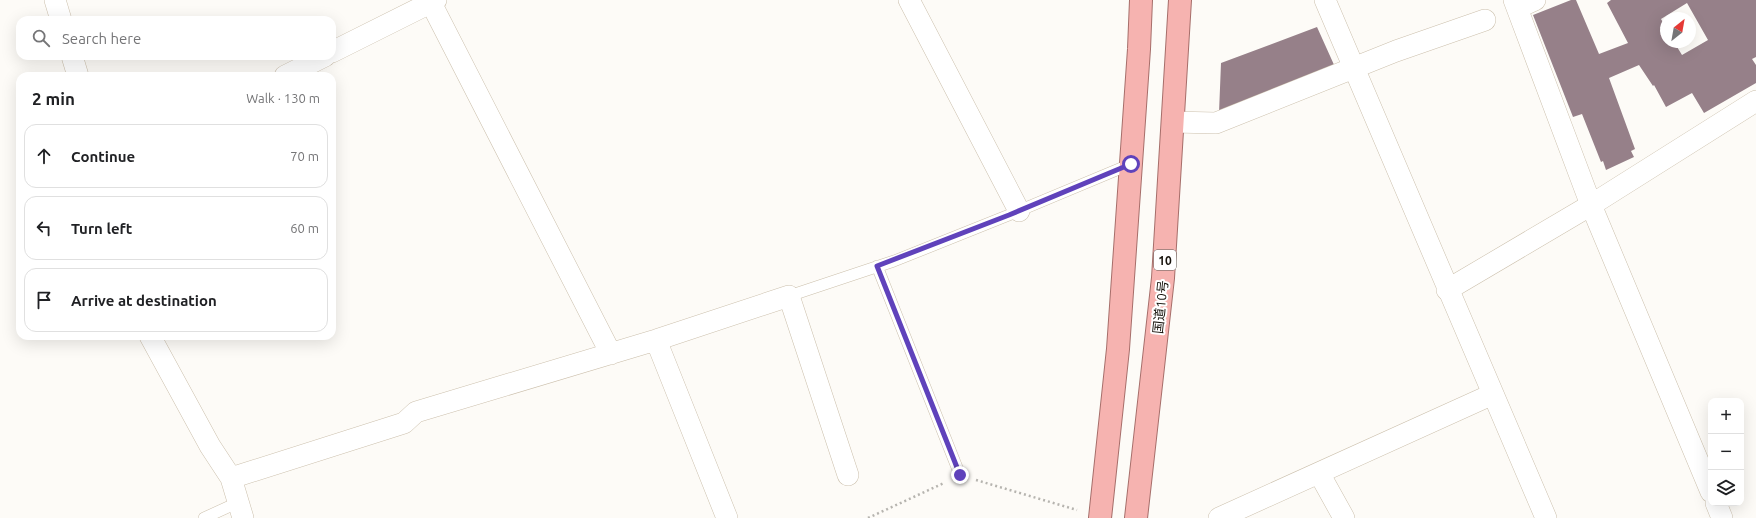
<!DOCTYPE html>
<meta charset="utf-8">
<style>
:root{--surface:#fff;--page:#f6f6f6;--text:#202124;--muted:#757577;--line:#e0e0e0}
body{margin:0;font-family:Ubuntu,"Noto Sans JP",sans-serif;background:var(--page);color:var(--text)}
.controls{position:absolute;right:12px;bottom:12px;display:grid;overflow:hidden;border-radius:8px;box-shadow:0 4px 16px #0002}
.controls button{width:36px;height:36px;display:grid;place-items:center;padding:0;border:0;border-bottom:1px solid var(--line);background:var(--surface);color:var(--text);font:20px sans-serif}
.compass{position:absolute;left:1660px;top:12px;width:36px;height:36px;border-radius:50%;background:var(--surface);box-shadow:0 4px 16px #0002;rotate:31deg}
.stop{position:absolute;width:12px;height:12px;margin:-9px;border:3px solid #5f42bb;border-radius:50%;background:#fff}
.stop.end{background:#5f42bb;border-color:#fff;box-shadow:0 1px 4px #0008}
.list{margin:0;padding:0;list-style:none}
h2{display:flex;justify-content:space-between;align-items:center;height:52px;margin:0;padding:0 16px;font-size:17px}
h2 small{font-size:13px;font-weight:400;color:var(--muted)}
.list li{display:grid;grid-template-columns:26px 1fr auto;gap:12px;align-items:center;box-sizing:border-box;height:64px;margin:0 8px 8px;padding:0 8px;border:1px solid var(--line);border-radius:12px}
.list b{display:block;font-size:15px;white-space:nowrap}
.list em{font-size:13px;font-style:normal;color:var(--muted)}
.icon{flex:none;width:22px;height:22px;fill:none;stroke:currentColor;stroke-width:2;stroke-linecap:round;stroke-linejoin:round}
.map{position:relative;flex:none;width:1756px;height:518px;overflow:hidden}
.search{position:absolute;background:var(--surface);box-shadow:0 4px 16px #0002;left:16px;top:16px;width:320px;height:44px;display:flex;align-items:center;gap:10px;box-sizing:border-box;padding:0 14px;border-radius:12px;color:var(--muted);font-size:15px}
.panel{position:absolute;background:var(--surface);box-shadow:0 4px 16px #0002;left:16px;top:72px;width:320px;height:268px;border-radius:12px}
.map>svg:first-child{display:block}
.building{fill:#968089;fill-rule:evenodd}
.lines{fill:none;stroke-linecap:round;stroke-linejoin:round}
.service-casing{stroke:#ccc0ad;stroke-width:12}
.minor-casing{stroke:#ccc0ad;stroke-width:22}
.trunk-casing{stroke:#a66e6a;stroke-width:24}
.path{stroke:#b6b4af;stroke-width:2.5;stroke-dasharray:2 3;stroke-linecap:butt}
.service{stroke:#fff;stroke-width:11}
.minor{stroke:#fff;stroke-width:21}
.trunk{stroke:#f6b3b0;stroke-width:22}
.route{stroke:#5f42bb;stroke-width:5}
.labels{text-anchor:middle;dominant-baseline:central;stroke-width:4;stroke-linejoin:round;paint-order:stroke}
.shield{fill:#fff;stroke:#5c5954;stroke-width:1}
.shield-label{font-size:12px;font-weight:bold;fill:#16120b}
.street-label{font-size:13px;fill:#16120b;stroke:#fff}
</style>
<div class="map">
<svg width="1756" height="518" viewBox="0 0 1756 518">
<rect width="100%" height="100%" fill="#fdfbf7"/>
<path class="building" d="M1571,0H1576L1599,54L1628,43L1607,3L1611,0H1756V57L1752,59L1756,65V83L1704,113L1692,93L1666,107L1654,85L1653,86L1639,65L1609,78L1635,149L1631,151L1634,157L1606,170L1603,161L1601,162L1582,114L1573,117L1533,15ZM1687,3L1708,40L1682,55L1674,42H1666V28L1661,19Z
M1317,27L1335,67L1219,113L1221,63Z"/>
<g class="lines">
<defs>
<path id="service" d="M877,266L960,475
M789,296L894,261L1009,215L1131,164
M204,518L239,502"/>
<path id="minor" d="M55,0L61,20
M909,0L1019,211
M1325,0L1546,518
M1514,0L1591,205L1711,492
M431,3L611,354
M1517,8L1535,0
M332,52L436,0
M72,56L78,76
M285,76L325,56
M1173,122L1216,123L1396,51L1485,20
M1447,290L1591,205L1756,101
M150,336L210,446L231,478L243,518
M656,340L727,518
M1319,473L1344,518
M231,478L404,423L416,412L656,340L789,296L848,475
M1716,503L1722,518
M1219,518L1493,394"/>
<path id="trunk" d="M1100,518L1118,349L1139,49L1141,0
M1136,518L1163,278L1180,0"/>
</defs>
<use href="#service" class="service-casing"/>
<use href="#minor" class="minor-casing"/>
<use href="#trunk" class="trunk-casing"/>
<path class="path" d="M976,480L1077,510
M868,518L944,483"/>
<use href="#service" class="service"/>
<use href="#minor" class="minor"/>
<use href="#trunk" class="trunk"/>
</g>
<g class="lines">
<path class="route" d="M960,475L877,266L1009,215L1131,164"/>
</g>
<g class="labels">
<rect class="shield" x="1154" y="250" width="22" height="20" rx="3"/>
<g class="shield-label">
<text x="1165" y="260">10</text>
</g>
<g class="street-label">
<text transform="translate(1160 307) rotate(-84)">国道10号</text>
</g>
</g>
</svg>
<div class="controls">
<button>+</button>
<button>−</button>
<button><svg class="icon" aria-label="layers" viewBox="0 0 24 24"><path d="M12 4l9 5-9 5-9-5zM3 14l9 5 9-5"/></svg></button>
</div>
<svg class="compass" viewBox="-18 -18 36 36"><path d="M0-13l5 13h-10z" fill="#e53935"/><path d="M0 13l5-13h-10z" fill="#757577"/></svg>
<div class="stop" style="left:1131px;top:164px"></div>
<div class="stop end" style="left:960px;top:475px"></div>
<div class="search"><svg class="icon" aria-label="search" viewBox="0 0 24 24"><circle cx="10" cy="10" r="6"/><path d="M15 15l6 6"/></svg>Search here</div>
<section class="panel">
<h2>2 min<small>Walk · 130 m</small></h2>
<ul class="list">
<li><svg class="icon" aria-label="ahead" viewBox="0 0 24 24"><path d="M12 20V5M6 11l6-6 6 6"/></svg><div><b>Continue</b></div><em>70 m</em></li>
<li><svg class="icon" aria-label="left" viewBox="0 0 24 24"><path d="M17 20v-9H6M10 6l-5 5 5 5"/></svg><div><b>Turn left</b></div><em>60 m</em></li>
<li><svg class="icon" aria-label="arrive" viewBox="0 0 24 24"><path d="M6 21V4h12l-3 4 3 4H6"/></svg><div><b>Arrive at destination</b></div></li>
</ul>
</section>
</div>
